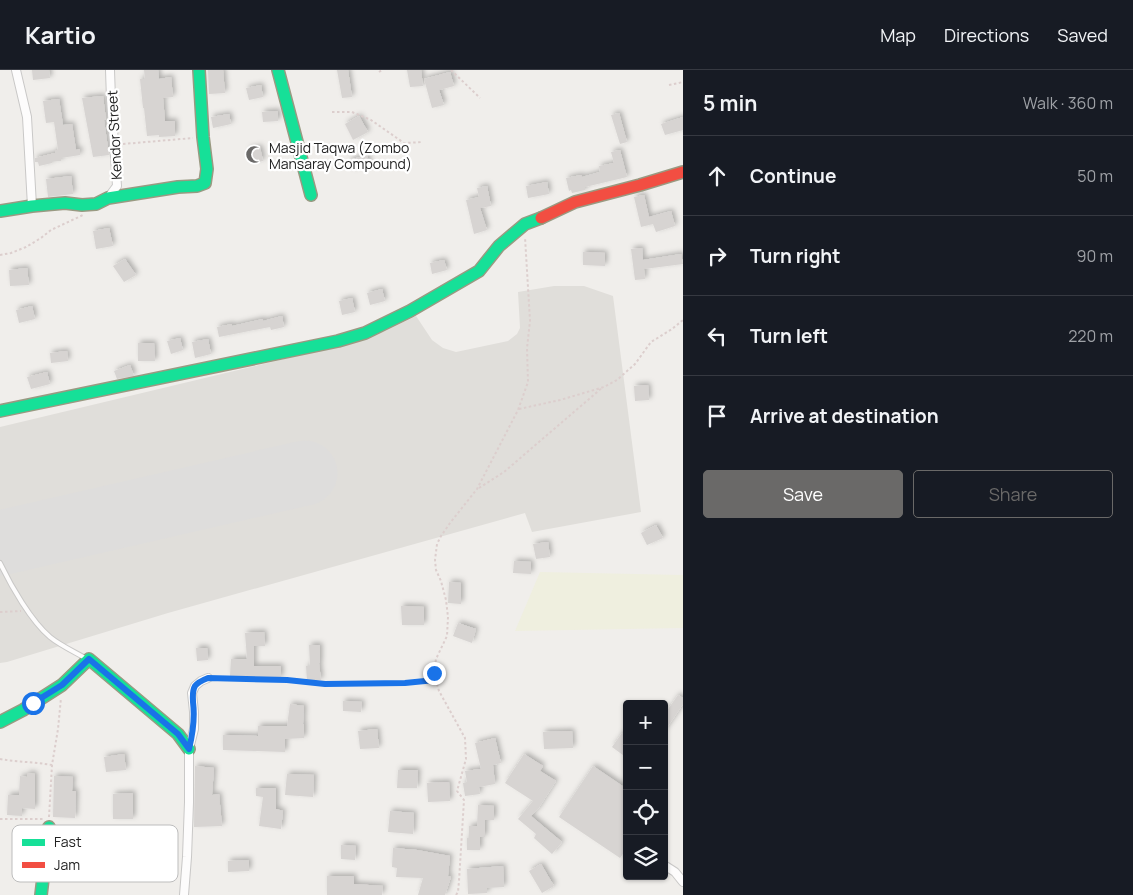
<!DOCTYPE html>
<meta charset="utf-8">
<style>
:root{--surface:#171b24;--page:#242831;--text:#f1f3f6;--muted:#9ea1a6;--line:#363941;--accent:#6a6968}
body{margin:0;font-family:Manrope,sans-serif;background:var(--page);color:var(--text)}
.controls{position:absolute;right:15px;bottom:15px;display:grid;overflow:hidden;border-radius:5px;box-shadow:0 1px 4px #0004}
.controls button{width:45px;height:45px;display:grid;place-items:center;padding:0;border:0;border-bottom:1px solid var(--line);background:var(--surface);color:var(--text);font:25px sans-serif}
.stop{position:absolute;width:15px;height:15px;margin:-11px;border:4px solid #1a73e8;border-radius:50%;background:#fff}
.stop.end{background:#1a73e8;border-color:#fff;box-shadow:0 1px 5px #0008}
.list{margin:0;padding:0;list-style:none}
h2{display:flex;justify-content:space-between;align-items:center;height:65px;margin:0;padding:0 20px;font-size:21px}
h2 small{font-size:16px;font-weight:400;color:var(--muted)}
.list li{display:grid;grid-template-columns:32px 1fr auto;gap:15px;align-items:center;box-sizing:border-box;height:80px;padding:0 20px;border-top:1px solid var(--line)}
.list b{display:block;font-size:19px;white-space:nowrap}
.list em{font-size:16px;font-style:normal;color:var(--muted)}
.actions{display:flex;gap:10px;padding:15px 20px}
.actions a{flex:1;padding:11px 0;border:1px solid var(--accent);border-radius:5px;text-align:center;font-size:18px;color:var(--accent)}
.actions .main{background:var(--accent);color:#fff}
.icon{flex:none;width:28px;height:28px;fill:none;stroke:currentColor;stroke-width:2;stroke-linecap:round;stroke-linejoin:round}
.map{position:relative;flex:none;width:683px;height:825px;overflow:hidden}
header{display:flex;align-items:center;gap:30px;box-sizing:border-box;height:70px;padding:0 25px;background:var(--surface);border-bottom:1px solid var(--line)}
header strong{font-size:24px}
nav{display:flex;gap:28px;margin-inline-start:auto;font-size:18px}
main{display:flex}
aside{flex:1;background:var(--surface)}
.map>svg:first-child{display:block}
.airport{fill:#e0deda}
.farmland{fill:#efefdf}
.lines{fill:none;stroke-linecap:round;stroke-linejoin:round}
.runway{stroke:#dedddc;stroke-width:65}
.building{fill:#d7d4d2;filter:url(#shadow)}
.lane-casing{stroke:#c9c8c7;stroke-width:6}
.street-casing{stroke:#c9c8c7;stroke-width:10}
.fast-casing{stroke:#999a82;stroke-width:14}
.jam-casing{stroke:#999a82;stroke-width:14}
.path{stroke:#dccecd;stroke-width:2;stroke-dasharray:2.5 2.5;stroke-linecap:butt}
.lane{stroke:#fdfcfc;stroke-width:4}
.street{stroke:#fdfcfc;stroke-width:8}
.fast{stroke:#16e098;stroke-width:11}
.jam{stroke:#f24e42;stroke-width:11}
.route{stroke:#1a73e8;stroke-width:6}
.labels{text-anchor:middle;dominant-baseline:central;stroke-width:4.5;stroke-linejoin:round;paint-order:stroke}
.street-label{font-size:14px;fill:#222;stroke:#fff}
.poi-label{font-size:14px;fill:#222;stroke:#fff;text-anchor:start}
.key{fill:#fff;stroke:#bdbdbd;stroke-width:1}
.key-label{font-size:14px;fill:#222}
</style>
<header>
<strong>Kartio</strong>
<nav><a>Map</a><a>Directions</a><a>Saved</a></nav>
</header>
<main>
<div class="map">
<svg width="683" height="825" viewBox="0 0 683 825">
<defs>
<filter id="shadow"><feDropShadow dx="2.5" dy="-2.5" stdDeviation="2.5" flood-color="#0004"/></filter>
</defs>
<rect width="100%" height="100%" fill="#f0eeeb"/>
<path class="airport" d="M554,216H584L613,226L641,442L532,462L525,443L168,543L7,592L0,593V357L347,274L385,261L416,246L432,270L443,278L456,282L508,271L517,264L520,258L518,222Z"/>
<path class="farmland" d="M540,502L683,505V558L515,561Z"/>
<g class="lines">
<path class="runway" d="M0,473L305,403"/>
</g>
<path class="building" d="M32,0H49L50,8L33,10Z
M144,0H158L159,9L171,7L173,27L163,28L165,51H175V66L159,67V65L147,66L144,38H143L140,9H145Z
M208,0H223L225,23L209,24Z
M337,0H348L352,27L342,28Z
M407,0H421L423,16L410,17Z
M450,2L454,16L439,20L444,35L432,38L424,9Z
M261,15L263,27L249,30L246,18Z
M103,26L106,50H104L109,85L93,87L82,28Z
M59,29L63,55L72,54L76,80L80,79V85L61,88V91H52V93L39,96L38,92H35V88L55,83V80H58L54,52L46,53L43,31Z
M278,41V51L263,52L262,42Z
M619,43L627,72L620,74L611,45Z
M229,44L231,54L213,58L211,47Z
M359,46L368,62L353,70L345,54Z
M683,47V60L665,65L661,54Z
M260,77L263,91L251,93L248,79Z
M620,80L627,107L585,117V120L572,123L571,120L569,121L566,108L581,105L582,107L600,102L599,96L614,93L611,82Z
M367,85L370,96L352,101L349,90Z
M71,106L73,124L48,127L46,109Z
M547,112L549,124L528,128L526,116Z
M487,116L491,136L480,138L487,160L474,164L466,130L479,127L477,118Z
M644,125L649,147L671,141L675,156L656,162L653,154L641,157L634,127Z
M109,158L113,176L96,179L93,161Z
M642,178L643,190L681,184L683,194L644,199L645,209L635,210L631,179Z
M583,182L605,183V196L583,195Z
M125,189L136,205L124,212L113,196Z
M444,190L447,200L432,204L430,193Z
M27,198L29,215L10,216L9,200Z
M382,219L385,231L370,235L367,223Z
M352,228L355,242L342,245L339,231Z
M32,236L35,249L19,253L16,240Z
M282,246L284,257L271,260L270,257L219,267L217,257L232,254V256L263,249V251Z
M180,268L183,280L171,284L167,271Z
M208,269L211,284L195,288L192,272Z
M138,273H154L155,291H138Z
M67,281L68,291L51,293L50,283Z
M130,295L134,306L117,309L114,301Z
M47,302L50,314L31,319L27,307Z
M648,315L649,330L635,331L634,316Z
M656,455L663,468L647,475L641,463Z
M548,472L550,487L536,489L533,474Z
M514,491L531,492V504L513,503Z
M449,512L461,513V534L448,533Z
M401,536L424,537V555H402Z
M458,553L476,559L472,573L453,566Z
M264,562L265,576H254V596H281V608L230,606L231,589H247L245,563Z
M309,575H320V593H319L321,610L307,611L306,596H310Z
M196,578H207L208,590L197,591Z
M678,625L683,628V634L664,662V645Z
M343,631L362,632L361,642L343,641Z
M290,634L304,636L303,654H304V668L285,669V682L223,680V665L258,666V656H287Z
M377,659L379,678L360,679L358,661Z
M572,661L573,678L544,679L543,662Z
M622,663L627,666V688L612,677Z
M495,668L501,693L493,695L495,714L479,717L480,724L465,726L463,713L467,712L465,701L481,699L475,673Z
M124,684L126,700L106,702L104,687Z
M524,684L543,696L540,701L556,711L538,739L531,746L562,772L552,784L534,768L536,764L518,749L533,731L505,713Z
M195,696L214,698L212,725L219,724L222,756L194,757Z
M593,696L627,719V778L620,788L559,747Z
M398,700H418L417,718H397Z
M27,703L35,704V739L22,738V746L7,745L8,725H19L20,706L27,707Z
M287,704L314,705L313,727L285,725Z
M54,706L73,707L72,721H76L75,748L53,747Z
M449,712L450,731L428,732L427,713Z
M256,718H276V739L283,741L281,759L259,756L263,727L256,726Z
M133,723V749H113V724Z
M478,735L494,736V750H485V767H480V780H467V768H469V756H477Z
M390,741L414,743L413,764L388,762Z
M341,775L356,776L355,790L341,789Z
M393,778L417,780L450,786L448,806L451,807L445,825H418L423,808L396,807L397,798L392,797Z
M249,790V801L228,802V791Z
M541,794L554,816L542,823L529,801Z
M503,796L504,817L487,818V823L468,824L467,799Z
M327,806H354V814L383,816L382,825H327Z"/>
<g class="lines">
<defs>
<path id="lane" d="M0,493C11,516 31,551 50,567C61,576 75,582 87,589"/>
<path id="street" d="M16,0L27,47L32,136
M108,128L117,116L111,29L110,0
M664,795L675,802L683,812
M184,825L187,787L189,732V679L194,659V642L192,623L195,616L201,611L208,608"/>
<path id="fast" d="M278,0L311,125
M0,141L32,136L65,133L82,135L96,134L108,128L178,117L197,116L205,113L207,99L203,67L199,0
M0,341L338,271L365,263L410,241L479,201L499,176L525,154L541,148
M0,652L23,640L62,615L89,589L178,664L189,679
M41,825L49,757"/>
<path id="jam" d="M541,148L575,132L640,115L683,102"/>
</defs>
<use href="#lane" class="lane-casing"/>
<use href="#street" class="street-casing"/>
<use href="#fast" class="fast-casing"/>
<use href="#jam" class="jam-casing"/>
<path class="path" d="M451,0L480,28
M379,2L382,0
M669,15L683,12
M332,42H352L371,50L404,73L423,72
M123,74L193,68
M0,185L11,183L26,177L41,168L51,160L83,145
M519,339L560,330L604,317L617,310L635,294L651,272L672,259L683,250
M479,418L504,402L603,317
M0,542L21,541
M215,608L287,610L325,614L405,613L435,610
M0,689C17,692 35,692 52,695
M49,747L52,695L58,659L61,628
M0,749H43
M456,825L458,822L459,811L464,730L457,721L466,689L465,668L439,621L434,603L436,589L447,566L448,547L446,530L441,511L436,500L435,490L437,474L441,466L450,453L477,419L518,340L528,312L527,278L530,251L525,167"/>
<use href="#lane" class="lane"/>
<use href="#street" class="street"/>
<use href="#fast" class="fast"/>
<use href="#jam" class="jam"/>
</g>
<g class="lines">
<path class="route" d="M33,633L62,615L89,589L178,664L189,679C193,663 195,648 193,632C193,627 192,621 195,616C198,612 203,610 208,608L287,610L325,614L405,613L435,610L434,603"/>
</g>
<defs>
<symbol id="mosque-bare" viewBox="-9 -9 18 18"><path d="M3.5-4.9A6 6 0 1 0 3.5 4.9A5 5 0 1 1 3.5-4.9Z" fill="#6a6968" stroke="#fff" stroke-width="2.5" paint-order="stroke"/></symbol>
</defs>
<g fill-rule="evenodd">
<use href="#mosque-bare" x="242" y="72" width="25" height="25"/>
</g>
<g class="labels">
<g class="street-label">
<text transform="translate(114 65) rotate(-93)">Kendor Street</text>
</g>
<g class="poi-label">
<text x="269" y="77">Masjid Taqwa (Zombo<tspan x="269" dy="16">Mansaray Compound)</tspan></text>
</g>
</g>
<rect x="12" y="755" width="166" height="57" rx="8" class="key"/>
<rect x="22" y="769" width="23" height="7" fill="#16e098"/>
<rect x="22" y="792" width="23" height="6" fill="#f24e42"/>
<g class="key-label">
<text x="54" y="777">Fast</text>
<text x="54" y="800">Jam</text>
</g>
</svg>
<div class="controls">
<button>+</button>
<button>−</button>
<button><svg class="icon" aria-label="locate" viewBox="0 0 24 24"><circle cx="12" cy="12" r="6"/><path d="M12 2v4M12 18v4M2 12h4M18 12h4"/></svg></button>
<button><svg class="icon" aria-label="layers" viewBox="0 0 24 24"><path d="M12 4l9 5-9 5-9-5zM3 14l9 5 9-5"/></svg></button>
</div>
<div class="stop" style="left:33px;top:633px"></div>
<div class="stop end" style="left:434px;top:603px"></div>
</div>
<aside>
<h2>5 min<small>Walk · 360 m</small></h2>
<ul class="list">
<li><svg class="icon" aria-label="ahead" viewBox="0 0 24 24"><path d="M12 20V5M6 11l6-6 6 6"/></svg><div><b>Continue</b></div><em>50 m</em></li>
<li><svg class="icon" aria-label="right" viewBox="0 0 24 24"><path d="M7 20v-9h11M14 6l5 5-5 5"/></svg><div><b>Turn right</b></div><em>90 m</em></li>
<li><svg class="icon" aria-label="left" viewBox="0 0 24 24"><path d="M17 20v-9H6M10 6l-5 5 5 5"/></svg><div><b>Turn left</b></div><em>220 m</em></li>
<li><svg class="icon" aria-label="arrive" viewBox="0 0 24 24"><path d="M6 21V4h12l-3 4 3 4H6"/></svg><div><b>Arrive at destination</b></div></li>
</ul>
<div class="actions"><a class="main">Save</a><a>Share</a></div>
</aside>
</main>
